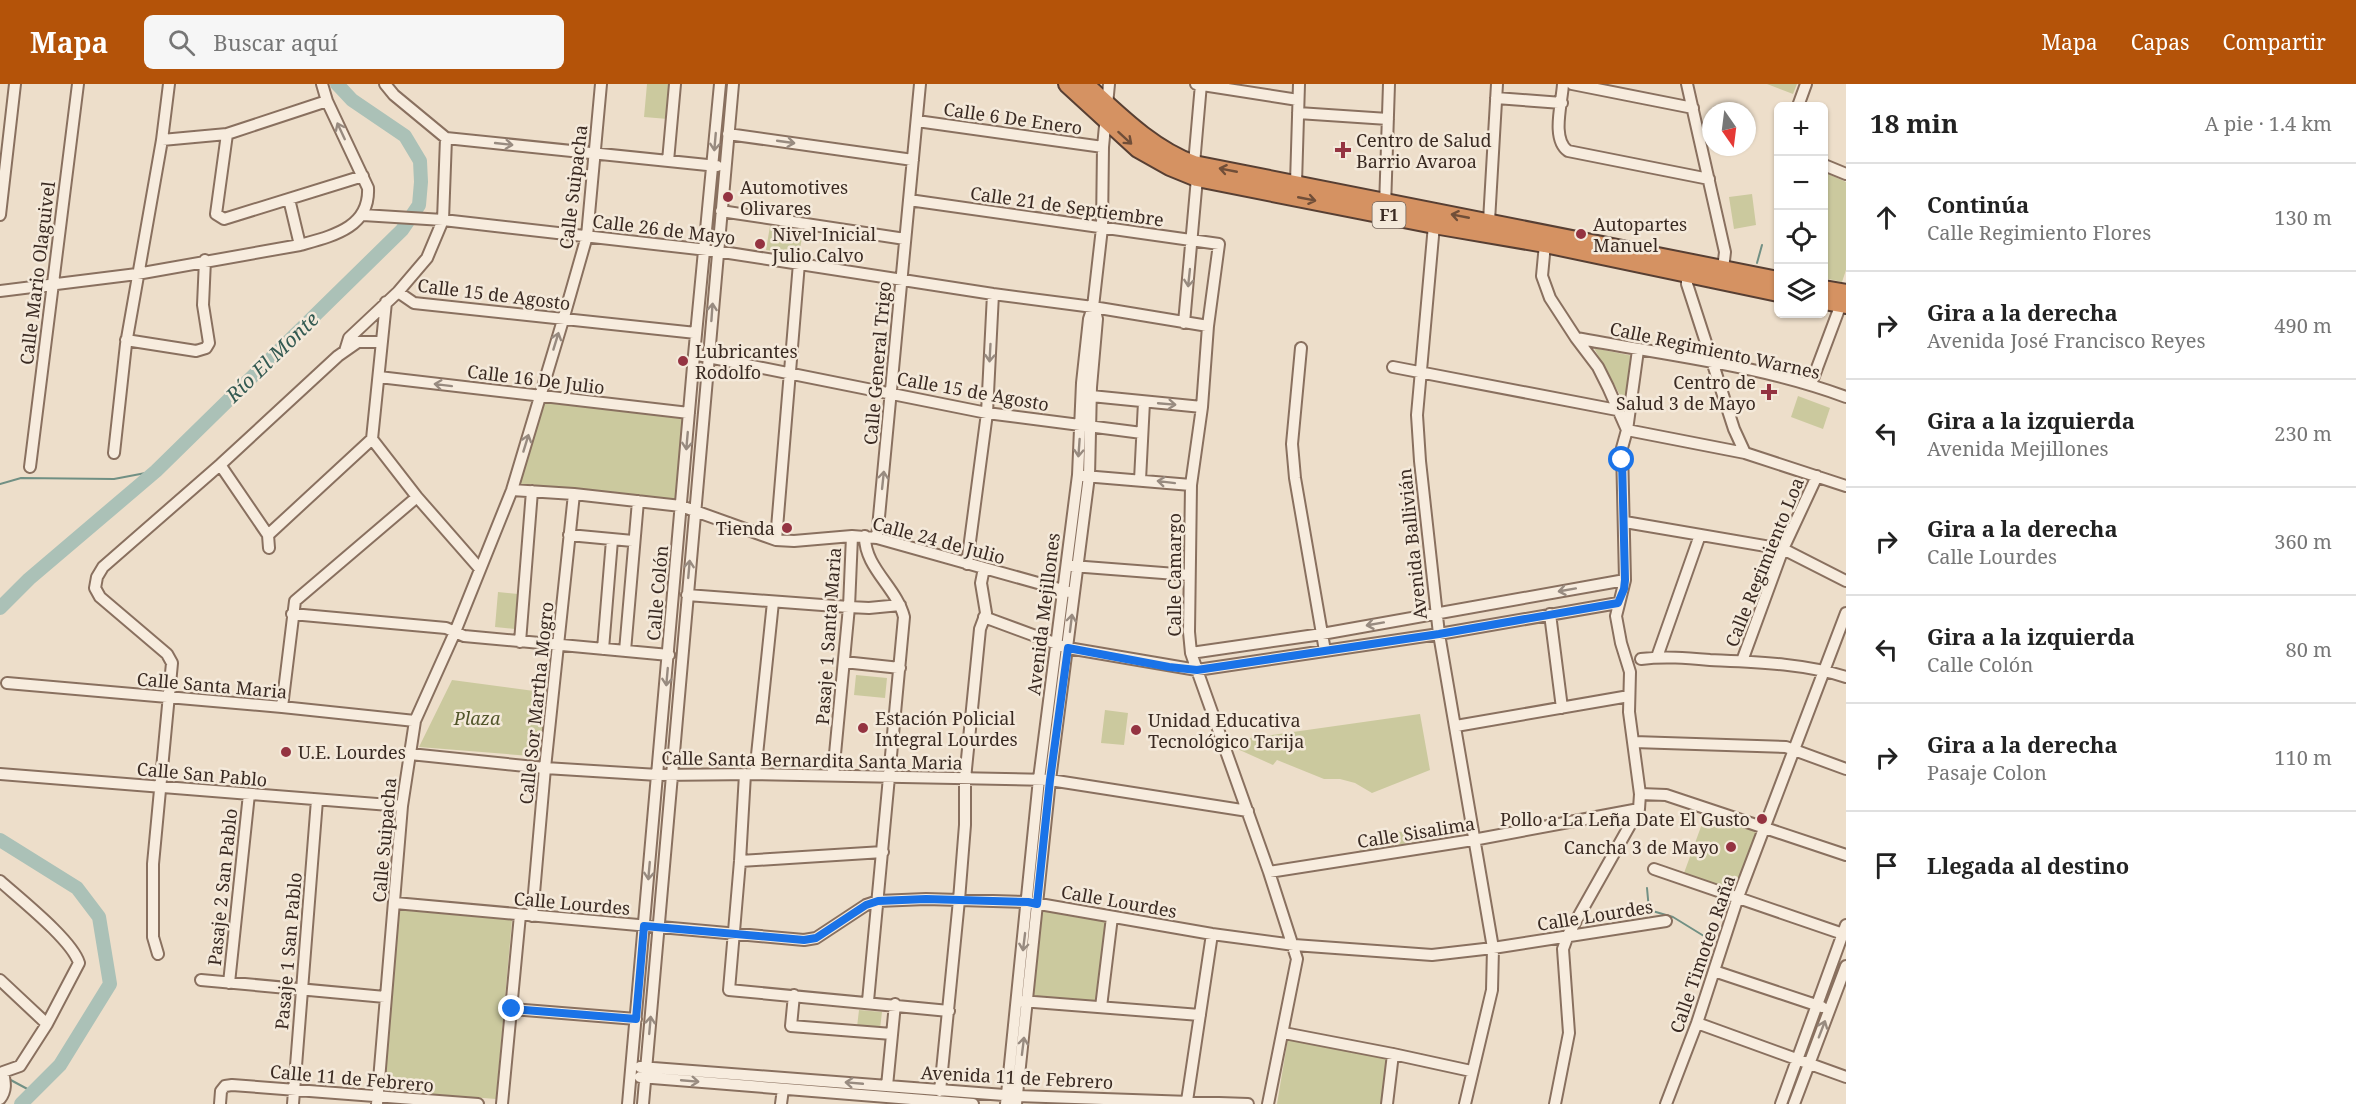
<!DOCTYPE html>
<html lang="es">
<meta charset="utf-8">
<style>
:root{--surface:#fff;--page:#f6f6f6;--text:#222;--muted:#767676;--line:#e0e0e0;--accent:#b45309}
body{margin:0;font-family:"Noto Serif",serif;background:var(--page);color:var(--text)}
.controls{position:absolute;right:18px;top:18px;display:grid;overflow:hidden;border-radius:9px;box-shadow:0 2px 4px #0004}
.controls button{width:54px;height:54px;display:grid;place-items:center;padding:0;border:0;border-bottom:2px solid var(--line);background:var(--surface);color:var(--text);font:30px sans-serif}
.compass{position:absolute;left:1702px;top:18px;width:54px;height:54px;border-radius:50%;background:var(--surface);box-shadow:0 2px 4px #0004;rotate:166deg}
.stop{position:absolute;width:18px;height:18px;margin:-14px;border:4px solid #1a73e8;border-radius:50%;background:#fff}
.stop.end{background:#1a73e8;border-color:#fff;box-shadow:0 2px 6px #0008}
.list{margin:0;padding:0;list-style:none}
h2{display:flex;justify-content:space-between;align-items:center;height:78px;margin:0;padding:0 24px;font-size:26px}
h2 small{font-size:20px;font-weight:400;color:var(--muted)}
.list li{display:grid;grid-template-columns:39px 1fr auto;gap:18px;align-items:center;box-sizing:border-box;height:108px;padding:0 24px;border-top:2px solid var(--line)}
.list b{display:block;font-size:22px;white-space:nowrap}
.list p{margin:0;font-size:20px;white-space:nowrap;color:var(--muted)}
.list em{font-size:20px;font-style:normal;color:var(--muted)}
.icon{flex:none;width:33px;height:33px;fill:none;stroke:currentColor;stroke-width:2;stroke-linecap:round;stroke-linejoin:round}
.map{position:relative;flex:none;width:1846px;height:1020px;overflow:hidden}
header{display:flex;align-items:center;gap:36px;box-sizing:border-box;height:84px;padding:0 30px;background:var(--accent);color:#fff}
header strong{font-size:28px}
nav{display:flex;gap:33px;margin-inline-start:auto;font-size:21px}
.search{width:420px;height:54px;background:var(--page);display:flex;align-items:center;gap:15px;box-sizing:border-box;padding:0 21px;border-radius:9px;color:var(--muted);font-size:22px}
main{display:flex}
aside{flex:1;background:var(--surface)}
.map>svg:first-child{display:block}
.green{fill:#cbc99e}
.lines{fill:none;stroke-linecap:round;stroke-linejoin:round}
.stream{stroke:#719084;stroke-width:2}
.river{stroke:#abc1b7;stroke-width:14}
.minor-casing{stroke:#89705f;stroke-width:14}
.highway-casing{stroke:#573f33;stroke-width:20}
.minor{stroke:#f7ecde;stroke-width:10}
.highway{stroke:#d59262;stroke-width:16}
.oneway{stroke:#988b80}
.oneway2{stroke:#704e38}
.route{stroke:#1a73e8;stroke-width:8}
.poi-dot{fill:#943341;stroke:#f4e9da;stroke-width:2}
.labels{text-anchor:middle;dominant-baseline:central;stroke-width:5;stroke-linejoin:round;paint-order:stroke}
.shield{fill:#f4e9da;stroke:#726359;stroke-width:1.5}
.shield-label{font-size:16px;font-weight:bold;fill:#3a2a22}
.street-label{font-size:18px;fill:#3a2a22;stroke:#f4e9da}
.poi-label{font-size:18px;fill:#3a2a22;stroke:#f4e9da;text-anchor:start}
.park-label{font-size:18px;font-style:italic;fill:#51552a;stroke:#f4e9da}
.water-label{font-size:20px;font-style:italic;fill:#325951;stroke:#f4e9da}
</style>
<header>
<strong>Mapa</strong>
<div class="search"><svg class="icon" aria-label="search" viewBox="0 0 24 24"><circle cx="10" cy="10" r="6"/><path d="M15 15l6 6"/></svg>Buscar aquí</div>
<nav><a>Mapa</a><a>Capas</a><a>Compartir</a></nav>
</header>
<main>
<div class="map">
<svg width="1846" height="1020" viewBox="0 0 1846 1020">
<rect width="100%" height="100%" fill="#eddeca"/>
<path class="green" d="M647,0H671L668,35L644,33Z
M1767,0H1797L1793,10Z
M1824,88L1846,98V186L1842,198L1824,194Z
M1752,110L1756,141L1734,145L1729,113Z
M770,142L803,147L799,171L766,166Z
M1594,264L1633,272L1625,320Z
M1798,312L1830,324L1823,345L1791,333Z
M545,319L683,333L678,417L518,401Z
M498,508L518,510L515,545L495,543Z
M856,591L887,594L885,614L854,611Z
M452,596L549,609L543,673L419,663Z
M1105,626L1128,629L1124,661L1101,659Z
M1420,630L1430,686L1372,709L1355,699L1340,695H1324L1277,676L1273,681L1233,663L1229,657Z
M1706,729L1756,747L1735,807L1684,789Z
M1390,747L1403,748L1422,757L1359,767L1372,753Z
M1043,825L1107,836L1098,920L1032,916Z
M399,826L512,836L496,1015L383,1006Z
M859,926L882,928L880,945L857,943Z
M1288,954L1388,973L1382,1020H1277Z"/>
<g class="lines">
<path class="stream" d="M1757,179L1762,161
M0,400L21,394L114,395L156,387
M1647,804L1649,826L1673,833L1712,857
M7,994L33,1008"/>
<path class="river" d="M0,524L29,495L156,387L402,146L419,121L421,98L420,77L405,52L352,16L337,0
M0,756L77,804L99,833L110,900L60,981L21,1020"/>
<defs>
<path id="minor" d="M1196,0L1298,16
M1563,0C1562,19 1551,55 1568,67L1709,95
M1572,0L1693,24
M1687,0L1725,168L1723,185
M1496,14L1562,19
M1798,22L1806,0
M1298,29L1388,35
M917,37L1103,63
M227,50L216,130L224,135L363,92
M728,50L913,76
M446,54L717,82
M162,56L227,50L327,17
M668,77L675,0
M1194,80L1201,0
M1824,81L1846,90
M1296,99L1299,0
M289,115L300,161
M909,116L1219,160L1208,242L1202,323L1191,401L1189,548L1191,569L1197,586L1269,788L1297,875L1268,1020
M1385,123L1389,0
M721,127L905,155
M0,131L15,0
M363,131L443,136L716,167L993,210L1093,223L1208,242
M1489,137L1497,0
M1434,141L1417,331L1420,377L1439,550L1493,864L1492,906L1465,1020
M1545,160L1542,192L1550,214L1576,254L1598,283L1608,303L1627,346L1622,364L1625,496L1616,532L1621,559L1630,588L1629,628L1640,710L1639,725L1568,851L1563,865L1569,949L1555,1020
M1687,184V200L1734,345L1745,369
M0,207L137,190L300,161C332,152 370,144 368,104L327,17L322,0
M398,208L414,219L696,249
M386,218L372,355L417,413L480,485
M1184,239L1197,94
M1576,254C1666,271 1760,281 1846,313
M126,256L196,267L206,264L209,259L203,221L205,176
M1301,264L1292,360L1295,394L1325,567
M1638,266L1627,346L1745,369L1846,402
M345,267L349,254L398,208L427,174L443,136L446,54L394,11L385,0
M703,272L987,329L1142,349
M1393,283L1617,326
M379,293L689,329
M1811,300L1841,220
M1091,312L1202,323
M114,369L126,260L162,56L169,0
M30,383L78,0
M1084,392L1191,401
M1140,396L1144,318
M512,406L574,410L681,422L776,456L794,457L852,452L877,454L1070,508
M1625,438L1783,465L1846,497
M268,451L372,355
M569,451L633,457
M865,452C864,483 897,504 904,533L868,917
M877,454L920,0
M776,456L799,179
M269,464L268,451L223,385L221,380L338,272L358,258H382
M967,480L987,329L993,210
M1072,482L1189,491
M687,511L849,523L869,524L900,521
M292,530L446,544L464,552L669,571
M1550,530L1562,624
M984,533L1068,564L1197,586L1439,550L1618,519
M520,558L532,407
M603,565L612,456
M625,567L638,417
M1191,569L1322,550L1625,496
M1657,573L1700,451
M1641,575C1664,572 1687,574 1710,576C1754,578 1803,579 1846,593
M1742,577L1783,465L1817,392
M844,578L900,584
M7,599L282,623L415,637
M282,623L295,517L417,413
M1456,642L1629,612
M1634,658L1786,663L1846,685
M410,670L545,684L658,691L755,690L1050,696L1248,727
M0,690L402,722
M745,690L740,777L729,906L949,927
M755,690L773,518
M833,691L849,523L852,452
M1640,710L1666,711L1846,771
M740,777L883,768
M1654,785L1846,851
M1269,788L1473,756L1639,725
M0,797C20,815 72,856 79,879L47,940L20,982L3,988C5,998 7,1006 0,1015
M395,819L804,856L816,854L866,821L878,817L926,815L1028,818L1212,850L1294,861L1432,871L1493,864L1666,837
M532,832L545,684L574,410
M158,870L153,853V780L172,579L167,570L100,513L95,504L97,493L103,483L221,380
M1714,887L1822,923
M0,896L47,940
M201,896L385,913
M229,899L249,710
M794,911L791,942L892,950
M1021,917L1200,931
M1101,923L1112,833
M512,925L636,935
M1697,939L1846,993
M1284,949L1393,970L1471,987
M640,983L1017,1012L1248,1020
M640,993L973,1020
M887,1002L895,920
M940,1007L959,816L965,741V695L980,545L986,529L981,499L984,484
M1187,1017L1212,850
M220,1020L221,1007L225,1002L232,1001L478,1020
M293,1020L317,716
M377,1020L402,722L415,637L455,548L512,406L563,236L587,152L601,0
M502,1020L520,831
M628,1020L694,271L720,0
M643,1020L733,0
M781,1020L783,1005
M1006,1020L1039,695L1078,391L1082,299L1089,235L1093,223L1102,144L1103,63L1109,0
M1016,1020L1050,696L1089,392L1091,303L1097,235L1094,223
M1387,1020L1393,970
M1666,1020L1697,939L1738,813L1846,529
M1781,1020L1846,841
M1794,1020L1846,882"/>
<path id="highway" d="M1067,0L1138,65L1170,83L1197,94L1434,141L1545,160L1778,209
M1085,0C1118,30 1152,65 1194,80L1778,196
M1824,205L1846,209
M1824,217L1846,221"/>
</defs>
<use href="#minor" class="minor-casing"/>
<use href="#highway" class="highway-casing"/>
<use href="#minor" class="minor"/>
<use href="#highway" class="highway"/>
</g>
<defs><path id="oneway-shaft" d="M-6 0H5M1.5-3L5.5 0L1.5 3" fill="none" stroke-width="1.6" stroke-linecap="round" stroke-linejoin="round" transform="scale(1.5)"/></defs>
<g class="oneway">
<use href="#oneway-shaft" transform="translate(341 47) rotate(-115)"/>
<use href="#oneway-shaft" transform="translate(715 58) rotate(95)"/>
<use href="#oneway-shaft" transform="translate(786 58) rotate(8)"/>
<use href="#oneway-shaft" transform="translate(504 60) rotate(6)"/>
<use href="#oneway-shaft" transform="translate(1189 194) rotate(96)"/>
<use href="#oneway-shaft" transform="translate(712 228) rotate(-86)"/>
<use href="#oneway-shaft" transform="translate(556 257) rotate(-73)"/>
<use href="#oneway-shaft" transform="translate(990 269) rotate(93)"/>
<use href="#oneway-shaft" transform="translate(443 301) rotate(-173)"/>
<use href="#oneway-shaft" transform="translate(1167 320) rotate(5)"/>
<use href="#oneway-shaft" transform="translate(687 357) rotate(95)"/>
<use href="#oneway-shaft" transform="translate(526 359) rotate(-73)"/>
<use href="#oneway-shaft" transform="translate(1079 364) rotate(94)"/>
<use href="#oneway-shaft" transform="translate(883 396) rotate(-84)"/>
<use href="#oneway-shaft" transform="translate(1166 398) rotate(-173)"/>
<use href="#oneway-shaft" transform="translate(689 485) rotate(-85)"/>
<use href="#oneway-shaft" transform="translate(1567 506) rotate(170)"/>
<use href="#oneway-shaft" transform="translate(1071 539) rotate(-83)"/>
<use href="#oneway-shaft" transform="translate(1375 540) rotate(170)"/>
<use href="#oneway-shaft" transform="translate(667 593) rotate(95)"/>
<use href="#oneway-shaft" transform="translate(649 787) rotate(95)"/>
<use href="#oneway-shaft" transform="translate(1024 858) rotate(97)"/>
<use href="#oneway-shaft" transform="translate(650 941) rotate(-85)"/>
<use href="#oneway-shaft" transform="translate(1822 945) rotate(-69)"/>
<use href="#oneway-shaft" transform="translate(1023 962) rotate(-83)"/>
<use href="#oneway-shaft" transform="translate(690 997) rotate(5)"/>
<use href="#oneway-shaft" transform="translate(854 999) rotate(-175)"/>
</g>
<g class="oneway2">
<use href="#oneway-shaft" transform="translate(1125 54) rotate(42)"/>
<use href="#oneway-shaft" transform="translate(1228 86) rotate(-169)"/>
<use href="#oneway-shaft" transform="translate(1307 115) rotate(11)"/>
<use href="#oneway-shaft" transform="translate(1460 132) rotate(-169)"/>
</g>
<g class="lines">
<path class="route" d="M512,925L636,935L644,842L804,856L816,854L866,821L878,817L926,815L1028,818L1037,820L1050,696L1068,564L1169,583L1197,586L1439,550L1618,519L1624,505L1625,496L1622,376"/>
</g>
<g class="poi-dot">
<path d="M1340 57h6v6h6v6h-6v6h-6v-6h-6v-6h6z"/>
<circle cx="728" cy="113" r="6"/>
<circle cx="1581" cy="150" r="6"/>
<circle cx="760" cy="160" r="6"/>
<circle cx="683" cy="277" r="6"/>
<path d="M1766 299h6v6h6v6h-6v6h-6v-6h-6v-6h6z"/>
<circle cx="787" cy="444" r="6"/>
<circle cx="863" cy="644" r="6"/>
<circle cx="1136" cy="646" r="6"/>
<circle cx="286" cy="668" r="6"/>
<circle cx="1762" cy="735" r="6"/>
<circle cx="1731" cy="763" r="6"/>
</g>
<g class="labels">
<rect class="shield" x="1372.5" y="118" width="33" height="26" rx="4.5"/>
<g class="shield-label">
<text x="1389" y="131">F1</text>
</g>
<g class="street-label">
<text transform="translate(1013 34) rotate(8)">Calle 6 De Enero</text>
<text transform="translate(573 103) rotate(-83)">Calle Suipacha</text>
<text transform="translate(1067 122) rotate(8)">Calle 21 de Septiembre</text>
<text transform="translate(664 145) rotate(7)">Calle 26 de Mayo</text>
<text transform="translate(37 189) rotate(-83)">Calle Mario Olaguivel</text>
<text transform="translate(494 210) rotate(7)">Calle 15 de Agosto</text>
<text transform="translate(1715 266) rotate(12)">Calle Regimiento Warnes</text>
<text transform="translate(877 279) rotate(-85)">Calle General Trigo</text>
<text transform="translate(536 295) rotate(7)">Calle 16 De Julio</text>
<text transform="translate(973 307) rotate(10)">Calle 15 de Agosto</text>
<text transform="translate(939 456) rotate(15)">Calle 24 de Julio</text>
<text transform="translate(1412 460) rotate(-96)">Avenida Ballivián</text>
<text transform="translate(1764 478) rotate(-68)">Calle Regimiento Loa</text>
<text transform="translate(1174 491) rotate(-90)">Calle Camargo</text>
<text transform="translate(657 509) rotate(-85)">Calle Colón</text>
<text transform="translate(1043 530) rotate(-83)">Avenida Mejillones</text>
<text transform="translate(828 552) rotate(-86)">Pasaje 1 Santa Maria</text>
<text transform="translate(212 601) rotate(5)">Calle Santa Maria</text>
<text transform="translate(536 619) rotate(-84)">Calle Sor Martha Mogro</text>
<text transform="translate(812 676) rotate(1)">Calle Santa Bernardita Santa Maria</text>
<text transform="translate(202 690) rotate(5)">Calle San Pablo</text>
<text transform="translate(1416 748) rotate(-9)">Calle Sisalima</text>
<text transform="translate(384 756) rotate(-85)">Calle Suipacha</text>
<text transform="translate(222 803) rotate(-84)">Pasaje 2 San Pablo</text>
<text transform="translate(1119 817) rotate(10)">Calle Lourdes</text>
<text transform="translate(572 819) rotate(5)">Calle Lourdes</text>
<text transform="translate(1595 831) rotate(-9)">Calle Lourdes</text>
<text transform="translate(288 867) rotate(-85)">Pasaje 1 San Pablo</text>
<text transform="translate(1702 870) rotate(-71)">Calle Timoteo Raña</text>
<text transform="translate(1017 993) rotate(3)">Avenida 11 de Febrero</text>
<text transform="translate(352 994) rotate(5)">Calle 11 de Febrero</text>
</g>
<g class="poi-label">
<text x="1356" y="56">Centro de Salud<tspan x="1356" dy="21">Barrio Avaroa</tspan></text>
<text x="740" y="103">Automotives<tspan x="740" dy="21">Olivares</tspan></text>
<text x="1593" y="140">Autopartes<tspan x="1593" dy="21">Manuel</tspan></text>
<text x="772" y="150">Nivel Inicial<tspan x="772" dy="21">Julio Calvo</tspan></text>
<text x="695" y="267">Lubricantes<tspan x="695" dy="21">Rodolfo</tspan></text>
<text x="1756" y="298" text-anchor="end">Centro de<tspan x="1756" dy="21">Salud 3 de Mayo</tspan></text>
<text x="775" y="444" text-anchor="end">Tienda</text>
<text x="875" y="634">Estación Policial<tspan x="875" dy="21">Integral Lourdes</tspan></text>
<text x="1148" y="636">Unidad Educativa<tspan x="1148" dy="21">Tecnológico Tarija</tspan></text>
<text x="298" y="668">U.E. Lourdes</text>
<text x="1750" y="735" text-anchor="end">Pollo a La Leña Date El Gusto</text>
<text x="1719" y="763" text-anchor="end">Cancha 3 de Mayo</text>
</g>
<g class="park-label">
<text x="477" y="634">Plaza</text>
</g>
<g class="water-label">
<text transform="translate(272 273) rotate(-44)">Río El Monte</text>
</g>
</g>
</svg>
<div class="controls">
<button>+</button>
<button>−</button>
<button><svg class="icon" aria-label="locate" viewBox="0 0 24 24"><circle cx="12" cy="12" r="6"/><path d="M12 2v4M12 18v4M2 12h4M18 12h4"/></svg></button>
<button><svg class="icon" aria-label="layers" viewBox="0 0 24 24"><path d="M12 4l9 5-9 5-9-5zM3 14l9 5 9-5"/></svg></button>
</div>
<svg class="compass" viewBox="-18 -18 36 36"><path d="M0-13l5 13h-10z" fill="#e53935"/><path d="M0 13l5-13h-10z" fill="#767676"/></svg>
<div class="stop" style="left:1622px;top:376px"></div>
<div class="stop end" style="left:512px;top:925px"></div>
</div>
<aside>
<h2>18 min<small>A pie · 1.4 km</small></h2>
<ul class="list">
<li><svg class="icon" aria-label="ahead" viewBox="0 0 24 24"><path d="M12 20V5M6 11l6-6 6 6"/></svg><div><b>Continúa</b><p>Calle Regimiento Flores</p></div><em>130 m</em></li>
<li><svg class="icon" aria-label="right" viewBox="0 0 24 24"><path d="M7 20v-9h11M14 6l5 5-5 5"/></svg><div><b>Gira a la derecha</b><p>Avenida José Francisco Reyes</p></div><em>490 m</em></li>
<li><svg class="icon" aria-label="left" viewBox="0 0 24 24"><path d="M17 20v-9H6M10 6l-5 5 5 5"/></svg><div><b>Gira a la izquierda</b><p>Avenida Mejillones</p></div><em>230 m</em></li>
<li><svg class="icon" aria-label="right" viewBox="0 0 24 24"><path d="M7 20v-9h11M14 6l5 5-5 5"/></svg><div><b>Gira a la derecha</b><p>Calle Lourdes</p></div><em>360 m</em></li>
<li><svg class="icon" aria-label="left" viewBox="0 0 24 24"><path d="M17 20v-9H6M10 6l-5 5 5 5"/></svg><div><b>Gira a la izquierda</b><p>Calle Colón</p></div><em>80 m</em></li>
<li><svg class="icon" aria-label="right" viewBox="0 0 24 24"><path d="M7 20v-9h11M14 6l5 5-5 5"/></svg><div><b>Gira a la derecha</b><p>Pasaje Colon</p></div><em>110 m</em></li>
<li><svg class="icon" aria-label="arrive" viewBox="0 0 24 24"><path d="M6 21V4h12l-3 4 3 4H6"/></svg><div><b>Llegada al destino</b></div></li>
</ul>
</aside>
</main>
